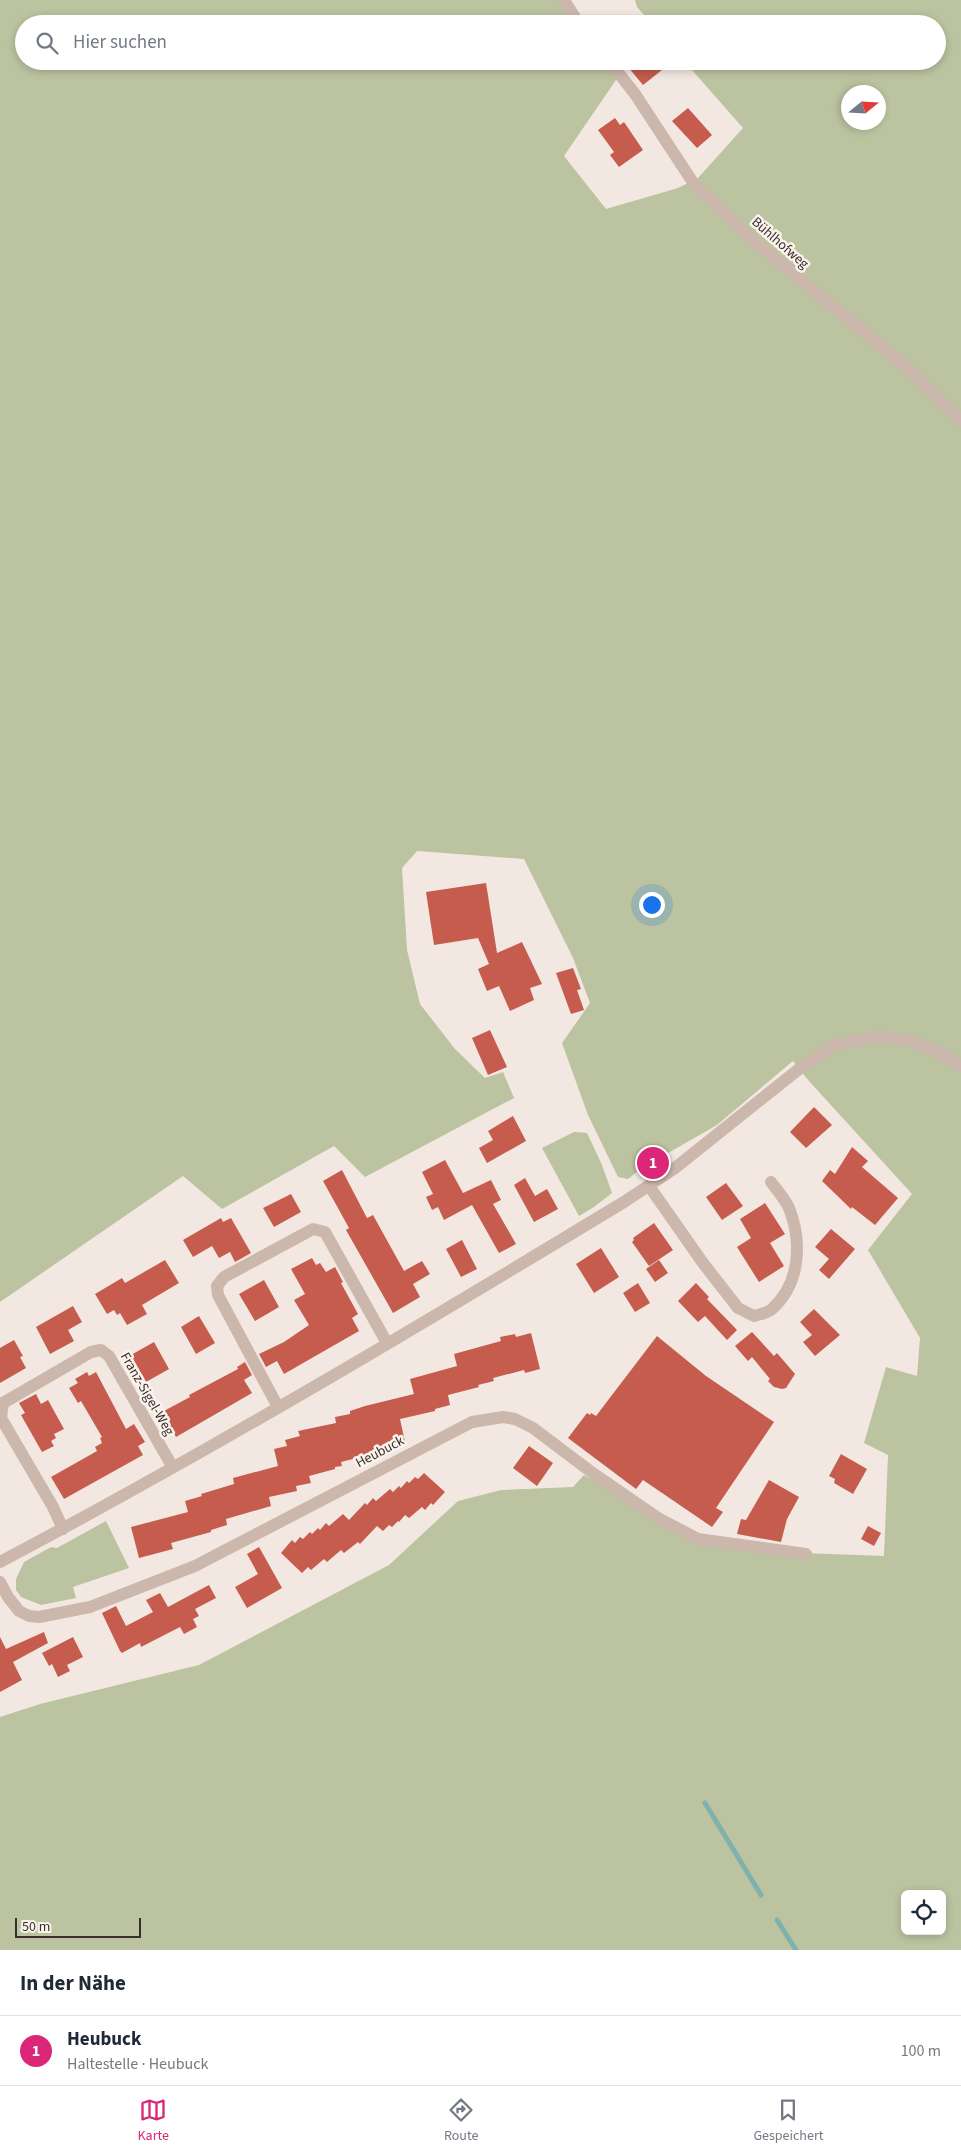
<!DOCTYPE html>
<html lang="de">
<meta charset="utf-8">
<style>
:root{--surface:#fff;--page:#f6f6f7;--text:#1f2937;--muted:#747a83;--line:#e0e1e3;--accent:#db2777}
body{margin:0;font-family:"Source Sans 3",sans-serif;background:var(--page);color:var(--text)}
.controls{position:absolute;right:15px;bottom:15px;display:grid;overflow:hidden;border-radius:8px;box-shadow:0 2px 8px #0003}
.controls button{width:45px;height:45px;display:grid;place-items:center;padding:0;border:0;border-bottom:1px solid var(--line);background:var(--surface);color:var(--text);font:25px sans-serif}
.compass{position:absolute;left:841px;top:85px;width:45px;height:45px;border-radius:50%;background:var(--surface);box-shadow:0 2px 8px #0003;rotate:72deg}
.scale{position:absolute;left:15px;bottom:12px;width:126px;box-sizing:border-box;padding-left:5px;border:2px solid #3a2e2b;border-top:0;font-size:14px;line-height:18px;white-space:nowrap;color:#3a2e2b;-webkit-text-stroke:4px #fbf3ee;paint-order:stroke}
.you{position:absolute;left:651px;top:904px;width:18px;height:18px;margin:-12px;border:4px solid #fff;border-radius:50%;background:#1a73e8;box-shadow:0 0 0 8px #1a73e833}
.badge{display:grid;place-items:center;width:32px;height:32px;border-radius:50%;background:var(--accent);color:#fff;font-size:16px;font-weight:700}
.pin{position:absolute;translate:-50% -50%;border:2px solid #fff;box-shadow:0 1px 5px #0006}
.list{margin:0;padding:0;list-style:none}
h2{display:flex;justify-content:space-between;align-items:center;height:65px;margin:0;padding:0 20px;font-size:21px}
h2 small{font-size:16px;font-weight:400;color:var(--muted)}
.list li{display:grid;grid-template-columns:32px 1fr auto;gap:15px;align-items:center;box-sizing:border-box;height:70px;padding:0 20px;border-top:1px solid var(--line)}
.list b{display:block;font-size:19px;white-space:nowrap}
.list p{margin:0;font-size:16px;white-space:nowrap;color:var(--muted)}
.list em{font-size:16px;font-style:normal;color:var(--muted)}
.icon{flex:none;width:28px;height:28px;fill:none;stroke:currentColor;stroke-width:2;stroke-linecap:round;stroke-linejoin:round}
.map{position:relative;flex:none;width:961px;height:1950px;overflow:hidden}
.search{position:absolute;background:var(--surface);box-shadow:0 2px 8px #0003;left:15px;right:15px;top:15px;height:55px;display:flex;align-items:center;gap:12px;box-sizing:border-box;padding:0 18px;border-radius:28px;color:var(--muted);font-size:19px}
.sheet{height:135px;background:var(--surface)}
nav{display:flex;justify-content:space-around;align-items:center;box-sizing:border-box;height:70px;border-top:1px solid var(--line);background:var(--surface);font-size:14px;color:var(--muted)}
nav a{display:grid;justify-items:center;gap:2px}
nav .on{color:var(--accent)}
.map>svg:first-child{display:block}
.green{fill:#bbc3a0;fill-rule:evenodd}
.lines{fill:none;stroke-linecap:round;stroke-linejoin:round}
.stream{stroke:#7fb1ad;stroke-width:5}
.building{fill:#c55c4d}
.minor{stroke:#ccb7ac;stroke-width:12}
.labels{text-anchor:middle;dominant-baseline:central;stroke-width:5;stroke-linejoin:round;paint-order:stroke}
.street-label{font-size:14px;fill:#3a2e2b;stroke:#fbf3ee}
</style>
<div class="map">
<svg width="961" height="1950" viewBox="0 0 961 1950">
<rect width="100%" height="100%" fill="#f3e8e1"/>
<path class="green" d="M0,0H570L585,24H24V61H608L618,77L564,156L606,209L678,188L698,178L743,128L684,61H937V24H652L637,7L635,0H961V1950H0V1717L40,1704L199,1665L389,1565L458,1501L501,1490L573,1487L584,1475L698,1539L802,1553L884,1556L888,1455L864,1443L886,1367L917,1376L920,1338L868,1250L912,1194L808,1080L793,1061L717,1125L642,1168L628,1179L618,1177L588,1115L562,1043L590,1003L573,958L524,859L417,851L402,868L407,950L420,1004L455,1049L485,1078L503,1072L514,1098L365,1177L334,1146L222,1209L183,1176L0,1302ZM848,92H878V122H848ZM905,1894H942V1931H905Z
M574,1132L587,1133L602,1165L612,1193L594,1207L579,1216L542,1148Z
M106,1521L129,1568L73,1587L76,1598L41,1605L21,1597L16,1590V1579L24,1562L51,1547L57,1548Z"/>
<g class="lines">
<path class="stream" d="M705,1803L761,1895
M777,1920L796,1950"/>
</g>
<path class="building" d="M623,61H654L662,70L643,85Z
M688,108L712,135L697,148L672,121Z
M615,118L620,125L624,122L643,150L619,167L610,155L614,152L598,130Z
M486,883L497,953L522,942L542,984L530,988L534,1000L510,1011L499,986L487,991L478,969L489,964L478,938L434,945L426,892Z
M573,968L581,989L577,990L584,1010L571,1014L556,973Z
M490,1030L507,1067L488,1075L472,1038Z
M814,1107L832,1125L806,1148L790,1132Z
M513,1116L526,1141L487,1163L479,1148L493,1140L488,1131Z
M852,1147L868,1161L862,1167L898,1198L875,1225L852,1207L851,1209L822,1181L830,1170L835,1174Z
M445,1160L463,1193L491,1180L501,1200L493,1204L516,1244L499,1253L472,1205L444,1220L438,1207L432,1210L426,1197L433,1194L422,1172Z
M342,1170L367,1218L373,1215L404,1271L422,1261L430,1274L413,1284L420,1297L393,1313L346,1230L349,1228L323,1181Z
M525,1178L535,1196L547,1189L558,1209L534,1222L514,1185Z
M726,1183L743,1206L722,1220L706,1197Z
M291,1194L301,1212L274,1227L263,1208Z
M765,1203L785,1234L770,1243L784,1266L759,1282L737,1247L751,1238L740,1219Z
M221,1218L223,1222L231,1218L251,1253L235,1262L230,1252L219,1258L212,1246L193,1257L183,1240Z
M654,1223L673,1250L649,1266L632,1242L634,1240L633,1238Z
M831,1229L855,1249L829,1279L819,1270L829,1259L815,1247Z
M462,1240L477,1269L461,1277L446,1249Z
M601,1248L619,1277L594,1293L576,1264Z
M312,1258L316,1265L320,1263L326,1272L335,1267L343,1282L341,1283L358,1314L352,1318L359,1331L284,1374L277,1361L266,1367L259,1354L284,1342L309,1325L294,1300L305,1294L291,1269Z
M165,1260L179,1283L142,1305L147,1314L127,1325L120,1313L117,1315L114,1310L107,1314L95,1294L122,1278L125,1283Z
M659,1260L668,1273L655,1282L646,1269Z
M264,1280L279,1307L255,1321L239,1294Z
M638,1283L650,1303L635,1312L623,1293Z
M696,1283L709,1297L707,1299L737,1330L727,1340L705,1316L698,1322L678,1301Z
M73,1306L82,1322L68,1330L74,1341L50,1354L36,1327Z
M814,1309L840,1335L815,1356L803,1342L812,1335L800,1322Z
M199,1316L215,1343L196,1354L181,1327Z
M752,1332L774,1356L777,1353L795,1374L786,1388L782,1389L774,1387L768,1381L770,1379L752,1357L748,1361L735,1346Z
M531,1333L540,1369L525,1373L524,1370L493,1378L494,1381L478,1385L479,1387L448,1395L450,1405L435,1409V1411L400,1419L405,1442L390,1445L391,1448L375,1451L376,1453L341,1462L342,1466L335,1467V1469L309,1476L311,1483L296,1486L297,1491L269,1497L271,1506L226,1519L227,1525L211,1530V1532L171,1543L173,1549L139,1558L131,1527L188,1512L185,1501L202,1496L201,1494L234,1484L233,1478L278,1466L274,1449L287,1446L285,1440L300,1436L298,1431L336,1423L335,1417L350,1414V1411L365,1406L414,1394L410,1379L457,1366L454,1354L501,1341L500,1337L515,1334L516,1337Z
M657,1336L706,1376L774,1422L716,1508L723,1512L712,1527L643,1480L636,1489L568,1438L587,1413L590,1415L591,1413L596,1416Z
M14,1340L23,1356L20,1357L26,1368L0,1383V1348Z
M154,1342L169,1369L146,1382L131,1355Z
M245,1362L252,1375L244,1380L252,1393L176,1437L162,1412L190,1397L189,1395L238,1369L237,1367Z
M87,1372L89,1376L96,1372L126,1429L134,1424L145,1442L138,1446L143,1455L64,1499L51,1477L97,1451L95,1447L102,1443L100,1438L102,1437L81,1401L78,1403L69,1388L78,1383L75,1379Z
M36,1394L41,1404L48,1400L64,1429L54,1434L56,1438L51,1441L54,1446L42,1452L21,1415L25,1413L19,1403Z
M529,1446L553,1463L537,1486L513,1468Z
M841,1454L867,1469L853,1494L834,1483L835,1479L829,1476Z
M424,1473L445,1492L433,1505L431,1503L425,1510L422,1507L409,1518L405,1515L399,1522L398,1521L392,1527L389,1525L383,1531L377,1526L360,1544L358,1542L344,1553L341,1550L327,1562L324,1559L311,1570L308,1567L302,1573L281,1553L292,1540L295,1543L300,1537L303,1539L310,1532L312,1534L318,1528L320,1530L326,1523L329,1526L343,1514L349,1520L365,1503L367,1505L373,1498L376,1501L390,1489L393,1492L399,1486L401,1488L407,1481L409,1483L415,1477L418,1479Z
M769,1480L799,1497L787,1519L781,1542L737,1534L741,1519L746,1520Z
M868,1526L881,1533L874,1546L861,1539Z
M259,1547L282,1588L247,1608L235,1587L258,1574L247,1554Z
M209,1585L216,1598L195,1609L199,1616L193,1619L197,1627L184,1634L180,1627L141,1647L140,1643L122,1653L120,1651L102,1613L116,1606L126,1626L153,1612L146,1600L160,1593L168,1607Z
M44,1632L48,1643L13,1662L10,1656L22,1680L0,1692V1637L6,1649Z
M73,1637L83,1657L67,1665L70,1671L58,1677L52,1664L49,1666L42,1653Z"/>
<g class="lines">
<path class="minor" d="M564,0L579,24
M609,61L635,94L694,184L756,243L910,370L961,421
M649,1186L703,1263L738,1308L754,1316C760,1314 768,1313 772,1309C801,1283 802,1241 789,1208C785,1199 777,1190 771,1182
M278,1407L218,1295L217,1286L224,1277L313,1229L325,1232L387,1343
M63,1529L53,1507L1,1418L3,1403L91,1352L101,1350L109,1356L172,1466
M0,1562C212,1450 419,1326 624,1202L675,1168L799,1069L835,1045L876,1037L907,1040L936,1051L961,1066
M0,1582L8,1597L19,1611L29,1616L39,1617L90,1607L195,1566L472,1422L503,1417L515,1419L533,1428L594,1474L658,1518L698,1539L806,1554"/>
</g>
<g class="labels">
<g class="street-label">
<text transform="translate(780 243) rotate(41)">Bühlhofweg</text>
<text transform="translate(147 1394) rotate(60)">Franz-Sigel-Weg</text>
<text transform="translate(380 1452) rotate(-28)">Heubuck</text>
</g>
</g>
</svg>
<div class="controls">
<button><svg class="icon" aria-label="locate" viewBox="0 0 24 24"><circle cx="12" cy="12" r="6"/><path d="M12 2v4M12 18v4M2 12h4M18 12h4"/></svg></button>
</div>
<svg class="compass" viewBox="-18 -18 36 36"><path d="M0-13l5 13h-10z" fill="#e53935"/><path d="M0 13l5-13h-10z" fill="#747a83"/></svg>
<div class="scale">50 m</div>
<div class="you"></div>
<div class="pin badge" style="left:653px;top:1163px">1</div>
<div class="search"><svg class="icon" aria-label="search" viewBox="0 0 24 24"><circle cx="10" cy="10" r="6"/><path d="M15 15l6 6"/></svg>Hier suchen</div>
</div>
<section class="sheet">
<h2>In der Nähe<small></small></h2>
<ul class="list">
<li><span class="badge">1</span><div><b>Heubuck</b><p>Haltestelle · Heubuck</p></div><em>100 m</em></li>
</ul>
</section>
<nav>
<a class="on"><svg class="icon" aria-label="map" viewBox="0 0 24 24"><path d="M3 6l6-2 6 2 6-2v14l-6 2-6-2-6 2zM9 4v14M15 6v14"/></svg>Karte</a>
<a><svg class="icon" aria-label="directions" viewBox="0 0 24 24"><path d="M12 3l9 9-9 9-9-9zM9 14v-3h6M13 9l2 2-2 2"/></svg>Route</a>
<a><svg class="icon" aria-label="saved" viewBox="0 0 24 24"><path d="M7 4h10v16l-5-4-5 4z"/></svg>Gespeichert</a>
</nav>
